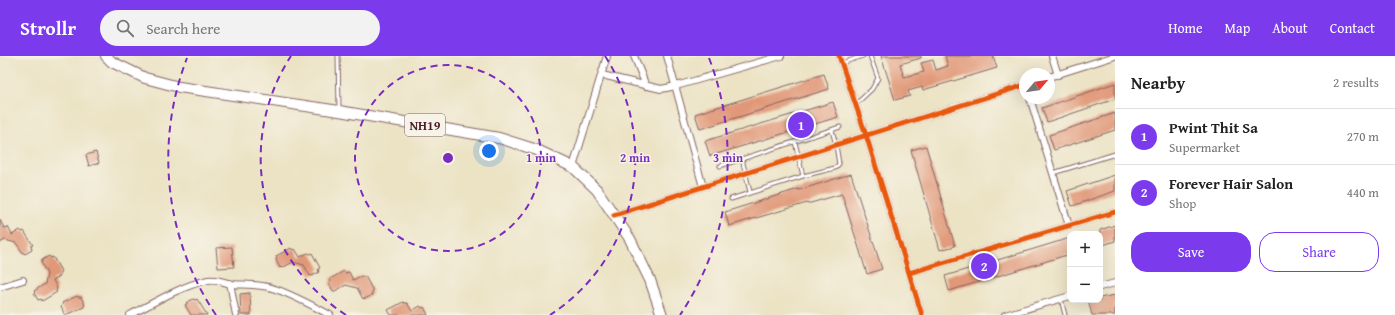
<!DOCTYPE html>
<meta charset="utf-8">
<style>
:root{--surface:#fff;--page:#f2f2f2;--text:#222;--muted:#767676;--line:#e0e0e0;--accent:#7c3aed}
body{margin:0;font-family:"Gentium Book Plus",serif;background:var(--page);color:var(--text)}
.controls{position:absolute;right:12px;bottom:12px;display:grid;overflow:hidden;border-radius:8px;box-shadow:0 4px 16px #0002}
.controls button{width:36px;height:36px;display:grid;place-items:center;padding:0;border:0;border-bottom:1px solid var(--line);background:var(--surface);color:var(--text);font:20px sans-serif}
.compass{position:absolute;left:1019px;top:12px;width:36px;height:36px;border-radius:50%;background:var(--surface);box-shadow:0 4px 16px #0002;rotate:61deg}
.you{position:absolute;left:489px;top:95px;width:14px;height:14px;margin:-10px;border:3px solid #fff;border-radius:50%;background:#1a73e8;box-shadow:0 0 0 6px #1a73e833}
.badge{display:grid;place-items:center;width:26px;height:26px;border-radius:50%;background:var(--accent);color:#fff;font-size:13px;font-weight:700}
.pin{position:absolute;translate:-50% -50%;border:2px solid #fff;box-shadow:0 1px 4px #0006}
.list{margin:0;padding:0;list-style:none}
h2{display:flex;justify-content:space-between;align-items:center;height:52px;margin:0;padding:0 16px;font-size:17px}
h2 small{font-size:13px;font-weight:400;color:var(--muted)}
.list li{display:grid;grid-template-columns:26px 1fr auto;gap:12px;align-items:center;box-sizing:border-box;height:56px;padding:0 16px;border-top:1px solid var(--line)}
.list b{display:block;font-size:15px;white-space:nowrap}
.list p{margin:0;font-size:13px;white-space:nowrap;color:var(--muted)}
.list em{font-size:13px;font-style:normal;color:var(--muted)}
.actions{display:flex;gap:8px;padding:12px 16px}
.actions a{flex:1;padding:9px 0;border:1px solid var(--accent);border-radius:16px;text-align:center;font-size:14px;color:var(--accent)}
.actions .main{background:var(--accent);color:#fff}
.icon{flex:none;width:22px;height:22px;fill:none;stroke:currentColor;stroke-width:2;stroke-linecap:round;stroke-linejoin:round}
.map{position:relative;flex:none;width:1115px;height:259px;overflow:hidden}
header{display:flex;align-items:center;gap:24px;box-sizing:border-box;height:56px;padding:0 20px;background:var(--accent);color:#fff}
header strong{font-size:19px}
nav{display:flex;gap:22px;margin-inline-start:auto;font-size:14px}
.search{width:280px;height:36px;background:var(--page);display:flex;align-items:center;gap:10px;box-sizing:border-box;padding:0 14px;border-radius:22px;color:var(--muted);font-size:15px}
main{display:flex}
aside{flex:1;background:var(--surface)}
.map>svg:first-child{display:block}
.building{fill:#e19878}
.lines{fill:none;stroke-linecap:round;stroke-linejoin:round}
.service-casing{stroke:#836461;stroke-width:5}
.minor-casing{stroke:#836461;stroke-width:8}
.trunk-casing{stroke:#836461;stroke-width:12}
.service{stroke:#fff;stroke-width:3}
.minor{stroke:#fff;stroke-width:6}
.trunk{stroke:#fff;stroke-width:10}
.cycleway-casing{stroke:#f7f3e8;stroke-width:8}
.cycleway{stroke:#e8590c;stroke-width:5}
.ring{fill:none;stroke:#7b2cbf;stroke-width:2;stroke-dasharray:7 5}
.labels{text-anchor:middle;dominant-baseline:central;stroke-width:3;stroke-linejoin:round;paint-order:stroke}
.shield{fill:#f7f3e8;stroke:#7e5f64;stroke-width:1}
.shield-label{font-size:13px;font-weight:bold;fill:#4a1f2b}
.centre{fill:#7b2cbf;stroke:#f7f3e8;stroke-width:2}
.ring-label{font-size:12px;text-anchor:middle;font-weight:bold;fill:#7b2cbf;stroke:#f7f3e8;stroke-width:3;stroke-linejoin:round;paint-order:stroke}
</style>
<header>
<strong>Strollr</strong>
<div class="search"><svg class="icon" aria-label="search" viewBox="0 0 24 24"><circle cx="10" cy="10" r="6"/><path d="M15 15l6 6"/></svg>Search here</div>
<nav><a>Home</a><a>Map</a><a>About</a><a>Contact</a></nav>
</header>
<main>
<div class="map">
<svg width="1115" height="259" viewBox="0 0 1115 259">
<rect width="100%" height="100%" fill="#f7f3e8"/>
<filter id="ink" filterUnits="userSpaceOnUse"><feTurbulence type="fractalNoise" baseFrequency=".025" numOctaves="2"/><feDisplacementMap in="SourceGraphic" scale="8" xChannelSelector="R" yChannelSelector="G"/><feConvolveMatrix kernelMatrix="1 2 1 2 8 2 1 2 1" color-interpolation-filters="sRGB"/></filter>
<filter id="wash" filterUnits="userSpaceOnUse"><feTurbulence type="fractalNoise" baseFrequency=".012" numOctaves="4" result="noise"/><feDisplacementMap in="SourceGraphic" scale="16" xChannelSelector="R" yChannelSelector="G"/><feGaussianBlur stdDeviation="0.9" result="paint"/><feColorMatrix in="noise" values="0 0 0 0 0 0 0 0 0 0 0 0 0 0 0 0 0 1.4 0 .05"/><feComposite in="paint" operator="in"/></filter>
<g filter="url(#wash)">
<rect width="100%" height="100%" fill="#ece3c5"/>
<g id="blocks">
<path class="building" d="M881,0H921V2L900,8L904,21L924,16L921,7L933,4L936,14L948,10L945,0H993L997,12L923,34L922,31L908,35L910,40L895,44Z
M824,18L829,33L700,73L695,58Z
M1115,27V43L1047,66L1042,52Z
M833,46L838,61L710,100L705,85Z
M1115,57V74L1054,94L1049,79Z
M926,90L955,190L940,194L911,94Z
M96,96L99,107L89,110L86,99Z
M851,118L882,213L867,218L842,138L807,148V147L729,170L725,156L798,133L799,134Z
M1115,119V135L1072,150L1067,135Z
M0,164L4,172L8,171L12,179L20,174L22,176L24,175L33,189L31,190L32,194L25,198L24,197H23L16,187L5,184L0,187Z
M1115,169V185L1100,190V174Z
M1070,182V198L949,235L945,220Z
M232,191L234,211L218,212L216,192Z
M291,192L292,194L295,193L300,201L308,197L310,198L312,197L320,212L318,213L319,216L312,220L311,219L310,220L304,209L293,206L282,212L281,211L280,212L276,204L277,202L276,200Z
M49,200L51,202L53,201L61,215L60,216V220L53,224L57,232L56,235L57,236L42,245L41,243L38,244L34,237L35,236L34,235L45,228L47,218L41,206H42V204Z
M344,215L345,217L349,216L353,224L361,220L363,221L365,220L373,235L372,236V239L365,243L364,242L363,243L357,232L346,229L335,235H333L329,227L331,225L330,223Z
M250,237L251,259H241L240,238Z
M1115,239V259H1092L1088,244H1100V242Z
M77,240L78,241H81L85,249H84V251L65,259L61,251L63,249L62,247Z
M193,243L196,244L197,243L207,259H191L185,249L187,248L186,247Z
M403,246L404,247H407L412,255L420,250L422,252L424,251L428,259H391L388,254Z"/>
</g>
</g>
<g filter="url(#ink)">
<use href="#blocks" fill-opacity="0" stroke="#836461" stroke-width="1"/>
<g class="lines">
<defs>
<path id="service" d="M338,0L339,53
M842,7L863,0
M856,48L872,33L878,22L870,0
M795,86L803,120
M742,103L750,136
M720,110L840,71
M1053,117L1115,98
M731,143L803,120L835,112L839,108L836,89L832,74
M1061,243L1065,259"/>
<path id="minor" d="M634,0L646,30
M667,0L703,131
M839,0L866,79L922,259
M1052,0L1058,19
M602,19L661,33L676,30L781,0
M1049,21L1115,0
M1030,42L1069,170
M573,111L607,0
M614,159L1025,29
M909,217L1115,156
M230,227L236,259
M0,231L23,224
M1100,231L1115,227
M130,259C155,246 181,230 208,224C217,222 224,227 232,228C245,229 259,228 272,232C292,238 311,249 330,259
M1005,259L1070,240"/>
<path id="trunk" d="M106,0L112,6L145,22L179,31L339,55L499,82L537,94L573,111L597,134L630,183L650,224L662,259"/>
</defs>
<use href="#service" class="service-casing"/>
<use href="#minor" class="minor-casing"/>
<use href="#trunk" class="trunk-casing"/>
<use href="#service" class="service"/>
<use href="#minor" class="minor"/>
<use href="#trunk" class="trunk"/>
<defs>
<path id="cycleway" d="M839,0L866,79L922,259
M614,159L1025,29
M909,217L1115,156"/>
</defs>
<use href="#cycleway" class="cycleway-casing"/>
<use href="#cycleway" class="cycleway"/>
</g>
</g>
<g class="ring">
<circle cx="448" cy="102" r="93"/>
<path d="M346 259A187 187 0 0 1 291 0M605 0A187 187 0 0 1 550 259"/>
<path d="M216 259A280 280 0 0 1 187 2M709 2A280 280 0 0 1 680 259"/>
</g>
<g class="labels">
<rect class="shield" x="405" y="58" width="40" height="22" rx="3"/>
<g class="shield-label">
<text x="425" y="69">NH19</text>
</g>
</g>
<circle cx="448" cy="102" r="6" class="centre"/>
<g class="ring-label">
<text x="541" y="106">1 min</text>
<text x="635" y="106">2 min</text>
<text x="728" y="106">3 min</text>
</g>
</svg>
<div class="controls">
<button>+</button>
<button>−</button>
</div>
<svg class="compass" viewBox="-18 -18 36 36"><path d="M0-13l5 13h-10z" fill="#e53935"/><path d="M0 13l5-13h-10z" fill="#767676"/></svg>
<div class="you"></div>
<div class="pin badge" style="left:801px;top:69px">1</div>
<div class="pin badge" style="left:984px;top:210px">2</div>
</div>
<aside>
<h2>Nearby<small>2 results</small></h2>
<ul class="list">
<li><span class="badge">1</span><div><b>Pwint Thit Sa</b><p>Supermarket</p></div><em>270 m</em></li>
<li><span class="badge">2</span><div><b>Forever Hair Salon</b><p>Shop</p></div><em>440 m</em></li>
</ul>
<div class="actions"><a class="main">Save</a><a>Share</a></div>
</aside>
</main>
